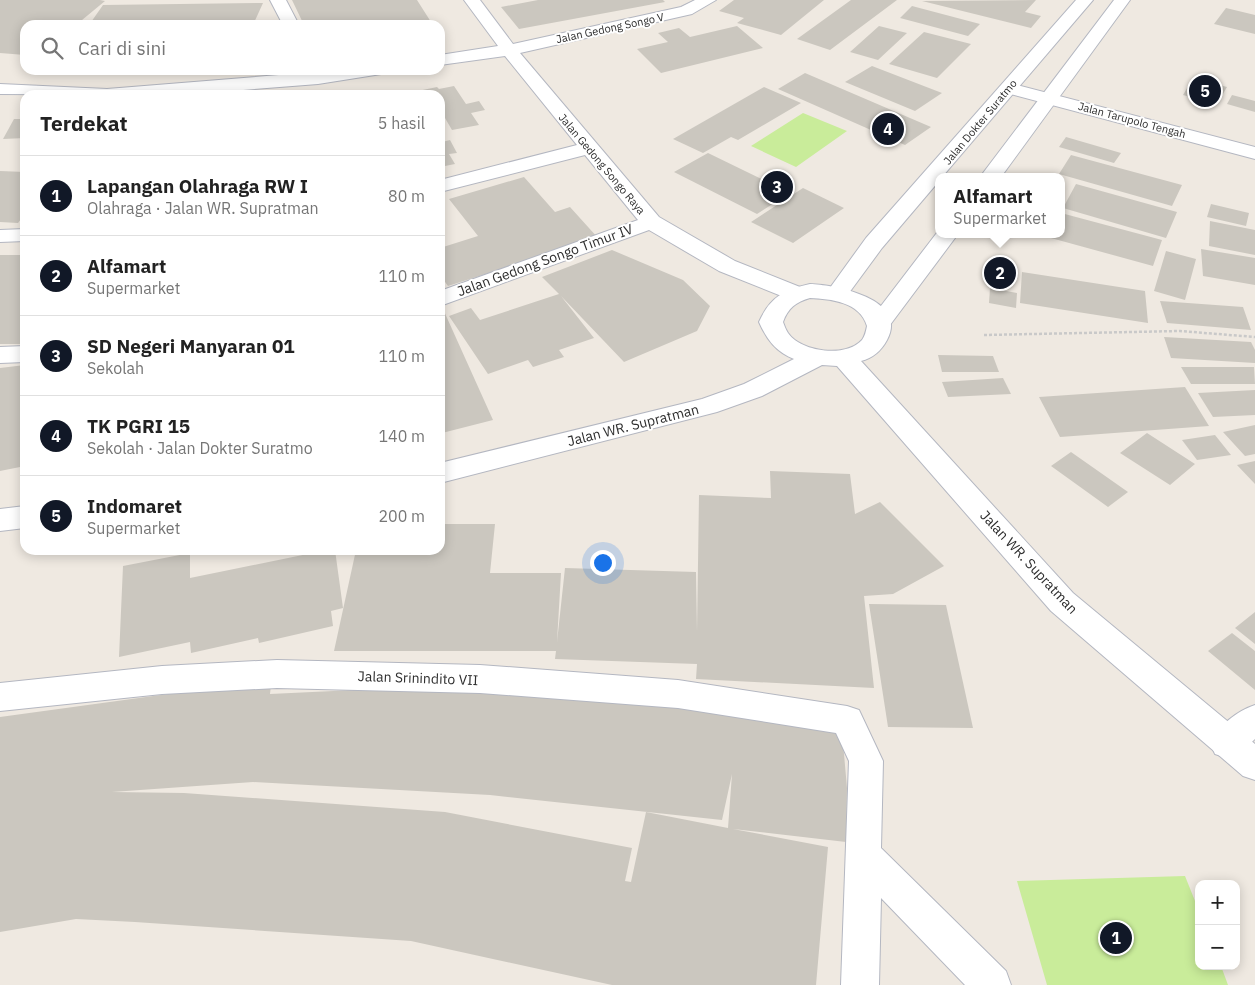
<!DOCTYPE html>
<html lang="id">
<meta charset="utf-8">
<style>
:root{--surface:#fff;--page:#f2f2f2;--text:#222;--muted:#767676;--line:#e0e0e0;--accent:#111827}
body{margin:0;font-family:"IBM Plex Sans",sans-serif;background:var(--page);color:var(--text)}
.controls{position:absolute;right:15px;bottom:15px;display:grid;overflow:hidden;border-radius:10px;box-shadow:0 2px 12px #0003}
.controls button{width:45px;height:45px;display:grid;place-items:center;padding:0;border:0;border-bottom:1px solid var(--line);background:var(--surface);color:var(--text);font:25px sans-serif}
.you{position:absolute;left:602px;top:562px;width:18px;height:18px;margin:-12px;border:4px solid #fff;border-radius:50%;background:#1a73e8;box-shadow:0 0 0 8px #1a73e833}
.badge{display:grid;place-items:center;width:32px;height:32px;border-radius:50%;background:var(--accent);color:#fff;font-size:16px;font-weight:700}
.pin{position:absolute;translate:-50% -50%;border:2px solid #fff;box-shadow:0 1px 5px #0006}
.popup{position:absolute;left:935px;top:173px;width:130px;height:65px;box-sizing:border-box;display:grid;place-content:center;border-radius:10px;background:var(--surface);filter:drop-shadow(0 1px 4px #0005);font-size:16px;white-space:nowrap;color:var(--muted)}
.popup b{font-size:19px;color:var(--text)}
.popup::after{content:'';position:absolute;left:50%;top:100%;margin-left:-10px;border:10px solid transparent;border-top-color:var(--surface)}
.list{margin:0;padding:0;list-style:none}
h2{display:flex;justify-content:space-between;align-items:center;height:65px;margin:0;padding:0 20px;font-size:21px}
h2 small{font-size:16px;font-weight:400;color:var(--muted)}
.list li{display:grid;grid-template-columns:32px 1fr auto;gap:15px;align-items:center;box-sizing:border-box;height:80px;padding:0 20px;border-top:1px solid var(--line)}
.list b{display:block;font-size:19px;white-space:nowrap}
.list p{margin:0;font-size:16px;white-space:nowrap;color:var(--muted)}
.list em{font-size:16px;font-style:normal;color:var(--muted)}
.icon{flex:none;width:28px;height:28px;fill:none;stroke:currentColor;stroke-width:2;stroke-linecap:round;stroke-linejoin:round}
.map{position:relative;flex:none;width:1255px;height:985px;overflow:hidden}
.search{position:absolute;background:var(--surface);box-shadow:0 2px 12px #0003;left:20px;top:20px;width:425px;height:55px;display:flex;align-items:center;gap:12px;box-sizing:border-box;padding:0 18px;border-radius:15px;color:var(--muted);font-size:19px}
.panel{position:absolute;background:var(--surface);box-shadow:0 2px 12px #0003;left:20px;top:90px;width:425px;height:465px;border-radius:15px}
.map>svg:first-child{display:block}
.pitch{fill:#c9ec9a}
.building{fill:#cbc7bf;fill-rule:evenodd}
.lines{fill:none;stroke-linecap:round;stroke-linejoin:round}
.minor-casing{stroke:#b4b7c1;stroke-width:2}
.tertiary-casing{stroke:#b4b7c1;stroke-width:2}
.secondary-casing{stroke:#b4b7c1;stroke-width:2}
.path{stroke:#c9c9c9;stroke-width:2.5;stroke-dasharray:3 2;stroke-linecap:butt}
.minor{fill:#fff;fill-rule:evenodd}
.tertiary{fill:#fff;fill-rule:evenodd}
.secondary{fill:#fff;fill-rule:evenodd}
.labels{text-anchor:middle;dominant-baseline:central;stroke-width:4;stroke-linejoin:round;paint-order:stroke}
.far-street-label{font-size:11px;fill:#2e2e2e;stroke:#fff}
.street-label{font-size:14px;fill:#2e2e2e;stroke:#fff}
</style>
<div class="map">
<svg width="1255" height="985" viewBox="0 0 1255 985">
<rect width="100%" height="100%" fill="#efe9e1"/>
<path class="pitch" d="M803,113L847,131L796,167L751,146Z
M1185,876L1199,911V966H1221L1228,985H1047L1017,881Z"/>
<path class="building" d="M0,0H100L105,1L76,25H25V55L0,53Z
M292,0H417L431,22L414,25H304Z
M538,0H663L665,2L519,29L501,7Z
M734,0H824L781,35L737,23L744,18L719,11Z
M851,0H897L830,50L797,39Z
M1036,0L1025,12L1041,16L1031,28L922,1Z
M263,3L253,25H89L103,5Z
M912,6L980,24L968,36L900,18Z
M1226,8L1255,15V34L1214,24Z
M737,26L763,48L661,73L637,49L668,42L658,33L679,28L690,37Z
M879,26L907,33L878,60L850,52Z
M924,32L971,44L937,78L889,64Z
M872,66L942,93L915,111L845,82Z
M805,73L931,127L905,145L778,89Z
M1193,78L1227,87L1217,104L1183,95Z
M454,86L466,104L479,101L485,110L471,113L479,125L452,130L445,118L440,119V95H399L437,87L439,89Z
M764,87L801,103L738,140L731,137L703,153L673,139Z
M1232,95L1255,101V112L1227,104Z
M14,119H25V138L3,139Z
M1066,137L1121,153L1114,163L1059,147Z
M440,138L442,142L450,140L457,153L449,154L455,164L440,167Z
M708,153L790,193L757,214L674,172Z
M1071,155L1182,185L1172,206L1059,174Z
M0,171L25,172V214L18,223L0,222Z
M524,177L555,212L570,207L598,238L448,286L440,275V248L478,236L449,199Z
M1076,184L1177,212L1166,238L1063,208Z
M803,188L844,208L793,243L751,222Z
M1211,204L1249,213L1246,226L1207,217Z
M1061,213L1162,240L1153,266L1040,235L1061,234Z
M1210,221L1255,230V255L1209,246Z
M1201,249L1255,258V285L1203,276Z
M612,250L683,280L710,306L697,331L624,362L561,296L594,338L559,350L564,357L533,367L528,360L488,374L449,316L471,308L480,320L559,294L542,277Z
M1166,251L1196,259L1185,300L1154,291Z
M0,255H25V344H0Z
M1022,272L1145,291L1148,323L1020,303Z
M990,288L1017,293L1016,308L989,303Z
M1160,301L1243,307L1251,330L1167,323Z
M443,309L493,420L442,433L440,310Z
M1164,337L1251,342L1255,350V363L1171,358Z
M938,355L993,356L999,372H942Z
M25,365V466L0,471V368Z
M1181,367H1254L1255,384H1191Z
M1003,378L1011,394L948,397L942,382Z
M1185,387L1209,426L1060,437L1039,397Z
M1255,390V415L1213,417L1198,393Z
M1255,425V454L1245,456L1223,432Z
M1147,433L1195,464L1170,485L1120,453Z
M1215,435L1231,455L1197,460L1182,440Z
M1071,452L1128,492L1108,507L1051,466Z
M1255,461V484L1237,465Z
M770,471L850,474L855,514L880,502L944,566L893,594L864,596L874,688L696,679L697,664L555,659L556,651H334L356,550H440V524H495L490,573H561L557,642L565,568L696,572L697,632L699,495L771,498Z
M327,550H335L343,608L331,611L333,626L259,643L258,638L191,653L190,642L119,657L123,566L190,553V578Z
M869,604L946,605L973,728L888,727Z
M1255,612V644L1235,628Z
M1232,633L1255,651V690L1208,651Z
M271,685L270,694L418,687L841,720L847,788L846,842L733,829L828,847L816,985H612L411,941L135,922L76,919L0,932V717L190,691ZM732,774L728,828L646,812L631,882L625,881L632,848L445,812L184,793L112,792L253,782L490,795L722,820Z"/>
<g class="lines">
<defs>
<path id="minor" d="M270,0H286L299,25H283Z
M464,0H480L513,44L681,7L695,0H716L692,14L520,53L659,217L735,261L805,289L808,294L805,299L797,301L789,299L719,271L649,230L440,306V291L638,220L585,155L440,192V180L577,145L505,56L440,65V55L498,46Z
M341,70H384L381,74L375,75L318,84L179,95L0,94V84L107,89Z
M1009,83L1255,147V159L1003,92L1000,88L1003,84Z
M25,229V241L0,242V230Z
M25,346V362L0,363V347Z
M277,660L480,665L678,680L847,706L859,710L883,761L881,848L1006,971L1011,985H965L881,898L879,985H841L849,761L836,733L678,708L480,693L277,688L162,694L0,711V683L162,666Z
M1255,705V739L1239,754L1227,758L1215,754L1210,743C1218,726 1237,711 1255,705Z"/>
<path id="tertiary" d="M1076,0H1093L942,177H939V181L882,248L846,297L838,299L830,297L827,292L866,238Z
M1114,0H1130L1001,177H980Z
M939,230V234H958L887,329L879,332L871,329L867,324L871,319Z"/>
<path id="secondary" d="M810,284C836,285 909,299 887,340C881,351 873,358 861,361L1073,593L1255,744V780L1243,776L1051,611L837,366L822,365L762,396L717,412L440,483V463L702,399L744,384L794,359C776,352 767,340 759,322C770,297 784,290 810,284ZM810,298C831,299 860,302 867,326C866,331 865,336 862,340C846,358 801,352 788,333C786,330 784,325 783,322C788,308 796,302 810,298Z
M25,506V528L0,531V509Z"/>
</defs>
<use href="#minor" class="minor-casing"/>
<use href="#tertiary" class="tertiary-casing"/>
<use href="#secondary" class="secondary-casing"/>
<path class="path" d="M984,335L1180,331L1255,337"/>
<use href="#minor" class="minor"/>
<use href="#tertiary" class="tertiary"/>
<use href="#secondary" class="secondary"/>
</g>
<g class="labels">
<g class="far-street-label">
<text transform="translate(610 28) rotate(-12)">Jalan Gedong Songo V</text>
<text transform="translate(1132 120) rotate(15)">Jalan Tarupolo Tengah</text>
<text transform="translate(980 122) rotate(-50)">Jalan Dokter Suratmo</text>
<text transform="translate(602 164) rotate(50)">Jalan Gedong Songo Raya</text>
</g>
<g class="street-label">
<text transform="translate(545 260) rotate(-20)">Jalan Gedong Songo Timur IV</text>
<text transform="translate(633 425) rotate(-14)">Jalan WR. Supratman</text>
<text transform="translate(1029 562) rotate(47)">Jalan WR. Supratman</text>
<text transform="translate(418 678) rotate(2)">Jalan Srinindito VII</text>
</g>
</g>
</svg>
<div class="controls">
<button>+</button>
<button>−</button>
</div>
<div class="you"></div>
<div class="pin badge" style="left:1116px;top:938px">1</div>
<div class="pin badge" style="left:1000px;top:273px">2</div>
<div class="popup"><b>Alfamart</b>Supermarket</div>
<div class="pin badge" style="left:777px;top:187px">3</div>
<div class="pin badge" style="left:888px;top:129px">4</div>
<div class="pin badge" style="left:1205px;top:91px">5</div>
<div class="search"><svg class="icon" aria-label="search" viewBox="0 0 24 24"><circle cx="10" cy="10" r="6"/><path d="M15 15l6 6"/></svg>Cari di sini</div>
<section class="panel">
<h2>Terdekat<small>5 hasil</small></h2>
<ul class="list">
<li><span class="badge">1</span><div><b>Lapangan Olahraga RW I</b><p>Olahraga · Jalan WR. Supratman</p></div><em>80 m</em></li>
<li><span class="badge">2</span><div><b>Alfamart</b><p>Supermarket</p></div><em>110 m</em></li>
<li><span class="badge">3</span><div><b>SD Negeri Manyaran 01</b><p>Sekolah</p></div><em>110 m</em></li>
<li><span class="badge">4</span><div><b>TK PGRI 15</b><p>Sekolah · Jalan Dokter Suratmo</p></div><em>140 m</em></li>
<li><span class="badge">5</span><div><b>Indomaret</b><p>Supermarket</p></div><em>200 m</em></li>
</ul>
</section>
</div>
